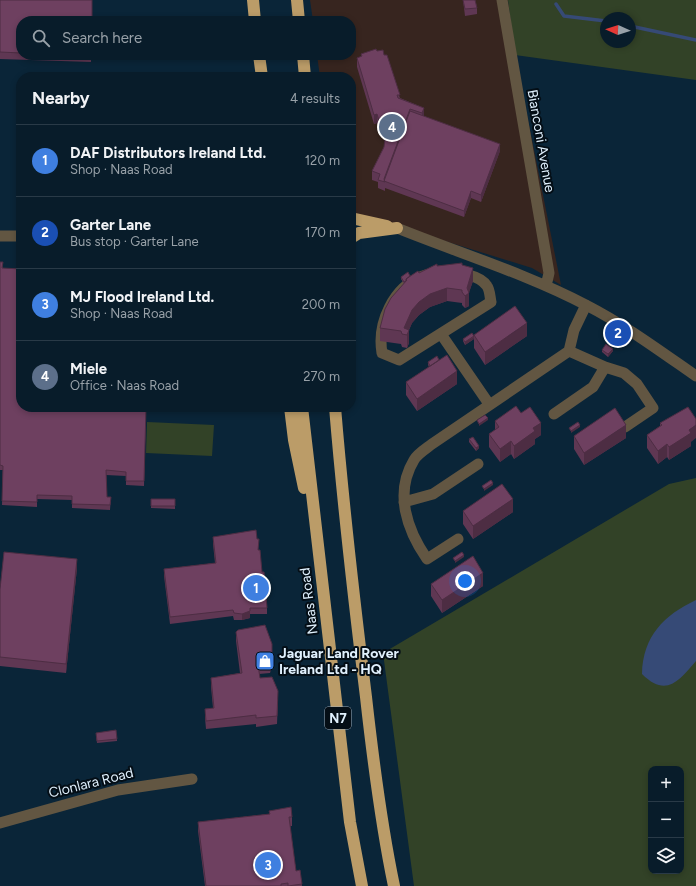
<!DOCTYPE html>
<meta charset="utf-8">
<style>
:root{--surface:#081c2a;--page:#162936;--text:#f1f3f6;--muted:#98a1a8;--line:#293a47;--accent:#f6a248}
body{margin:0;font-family:Figtree,sans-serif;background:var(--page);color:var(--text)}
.controls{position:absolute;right:12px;bottom:12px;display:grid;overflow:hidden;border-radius:8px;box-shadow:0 2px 6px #0003}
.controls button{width:36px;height:36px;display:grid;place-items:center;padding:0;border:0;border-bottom:1px solid var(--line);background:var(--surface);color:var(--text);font:20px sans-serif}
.compass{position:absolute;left:600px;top:12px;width:36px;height:36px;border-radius:50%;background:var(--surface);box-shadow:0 2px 6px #0003;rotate:273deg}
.you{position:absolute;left:465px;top:581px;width:14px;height:14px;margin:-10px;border:3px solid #fff;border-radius:50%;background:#1a73e8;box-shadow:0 0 0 6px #1a73e833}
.badge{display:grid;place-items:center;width:26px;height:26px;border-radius:50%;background:var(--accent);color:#fff;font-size:13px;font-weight:700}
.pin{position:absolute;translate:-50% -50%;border:2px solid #fff;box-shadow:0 1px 4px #0006}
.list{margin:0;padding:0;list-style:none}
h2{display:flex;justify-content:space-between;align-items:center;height:52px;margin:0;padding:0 16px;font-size:17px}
h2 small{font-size:13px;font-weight:400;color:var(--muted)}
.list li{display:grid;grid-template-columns:26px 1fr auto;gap:12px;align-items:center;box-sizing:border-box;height:72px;padding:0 16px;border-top:1px solid var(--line)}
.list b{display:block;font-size:15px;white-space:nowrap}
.list p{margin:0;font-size:13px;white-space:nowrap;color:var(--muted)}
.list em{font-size:13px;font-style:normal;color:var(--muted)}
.icon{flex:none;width:22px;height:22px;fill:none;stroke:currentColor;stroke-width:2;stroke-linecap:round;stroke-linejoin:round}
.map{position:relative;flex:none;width:696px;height:886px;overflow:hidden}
.search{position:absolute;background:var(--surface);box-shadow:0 2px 6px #0003;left:16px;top:16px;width:340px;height:44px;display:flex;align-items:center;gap:10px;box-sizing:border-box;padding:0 14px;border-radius:16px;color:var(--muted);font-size:15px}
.panel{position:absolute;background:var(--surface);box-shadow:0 2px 6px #0003;left:16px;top:72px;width:340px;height:340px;border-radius:16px}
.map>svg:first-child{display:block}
.commercial{fill:#37251f}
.green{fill:#324227;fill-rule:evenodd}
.water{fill:#364a76}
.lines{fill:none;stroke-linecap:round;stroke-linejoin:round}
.stream{stroke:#364a76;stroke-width:3.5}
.minor{stroke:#625642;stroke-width:11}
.highway{stroke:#bb9c68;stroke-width:12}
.wall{fill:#5f3753}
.shaded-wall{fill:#4d2d43}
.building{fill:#6e4060;stroke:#4d2d43}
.labels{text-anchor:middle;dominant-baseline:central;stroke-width:4;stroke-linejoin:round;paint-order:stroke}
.shield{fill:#040e16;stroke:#9eacb8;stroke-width:1}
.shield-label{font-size:13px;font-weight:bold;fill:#e0f0fd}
.street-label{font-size:14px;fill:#e0f0fd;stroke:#040e16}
.poi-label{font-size:14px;font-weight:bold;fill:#e0f0fd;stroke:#040e16;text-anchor:start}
</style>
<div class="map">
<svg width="696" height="886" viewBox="0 0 696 886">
<rect width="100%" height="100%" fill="#0a2538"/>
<path class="commercial" d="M310,0H508L515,55L561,285L532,268L351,212V77H320L317,55H351V21H313Z"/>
<path class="green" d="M508,0H696V80L515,55ZM606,18H630V42H606Z
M147,422L214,425L212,456L146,453Z
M696,478V886H414L383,653L669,484ZM651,769H681V871H651Z"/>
<path class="water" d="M696,600V661C679,681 666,698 642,674C643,636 664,615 696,600Z"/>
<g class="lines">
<path class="stream" d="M556,4L564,16L606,21
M630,26L696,40"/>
<path class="minor" d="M502,0L549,273L546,286
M397,228C459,253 527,274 586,305C625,325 660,351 696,376
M0,236H21
M445,272C458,273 479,274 487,286C490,290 490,298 491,302L399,360L382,353C377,323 393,287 423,276C430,273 438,273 445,272Z
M441,334L489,404
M569,351L605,367L624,373L637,384L653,408L625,427
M554,414L593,387L605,367
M404,502L433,494L478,464
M458,539L427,559C407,530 394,493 414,460C417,454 427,448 432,444L569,351L574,330L586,305
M0,823L118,790L192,779"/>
<path class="highway" d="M253,0L255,21
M297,0L299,21
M259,55L262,77
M303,55L305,77
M351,218L387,226
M351,238L359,233L397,228
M290,407L294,440L304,488
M302,407L350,822L362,886
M335,407C343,504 354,600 366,697C373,760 381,824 394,886"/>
</g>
<path class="wall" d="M0,0L21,21V55H91V62L0,59Z
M463,0H475L477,8V14L465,16Z
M377,51L384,55L400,98L424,108V116L500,151L481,202L471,198L464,217L385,188V191L378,188V182L372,180V171L384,147L386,132L380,134L377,123L374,124L357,67V58L361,57V54Z
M0,262L3,268L146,407L144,486L126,485V476L106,475L107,497H111L110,510L72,508V500L37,499V507L2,505L3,470H0Z
M462,265L473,281L469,292V306L465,308L462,305V303L447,301L430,307L419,315L412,323L409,330V343L407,348L402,347L401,344L380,341V328L404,284L401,279V277L410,276L437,266Z
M474,336H527L485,365L474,348V339L465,345L463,341V339Z
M602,350L613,351L608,357L602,352Z
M428,362L457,384L417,411L406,395V382L429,367L428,365Z
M521,413L541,435L535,439V444L514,459L511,454L500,462L489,447V434L495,430V421Z
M660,423L691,442V446L669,460L667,457L658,464L647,448V435L660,426Z
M574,436L626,438L584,465L574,449Z
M469,439L479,448L476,451L469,442Z
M151,499H175V509L151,508Z
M463,511L513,512L473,539L463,524Z
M213,537L259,550L267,608V614H250V618L242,620H234L233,616L170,624L164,576V569L215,563L213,544Z
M77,568L66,673L0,666V589Z
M431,584L483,586L442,613L431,596Z
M236,632L272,664L270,673L259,674L260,678L278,700L277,724L256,727V724L206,729L205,718V709L213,708L211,687V678L240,673L236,641Z
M96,735L117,739V741L97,743Z
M269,811L292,817V826H290L296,871L300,870L302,886H205L198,831V822L269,814Z"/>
<path class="shaded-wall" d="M424,108V117L422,122V113Z
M410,109V118L386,182L384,179Z
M377,114V123L374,124V115Z
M387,122V131L380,134V125Z
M500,144V151L481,202V195Z
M471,191V198L464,217V211Z
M473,268V281L469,293V306L465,308V296L467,288Z
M447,288V301L430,307L419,315L412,323L409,330V343L407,348V335L404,328L412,310L419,302L430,294Z
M527,323V336L485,365V352Z
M474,337V339L465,345V342Z
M613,349V351L608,357V354Z
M457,371V384L417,411V399Z
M488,418V420L479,426V424Z
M541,423V435L535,439V444L514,459V446L533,428Z
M580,425V427L571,433V431Z
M626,425V438L584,465V453Z
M696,425V438L691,442V446L669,460V447L689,430Z
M511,441V454L500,462V449Z
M667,444V457L658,464V451Z
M479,446V448L476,451V448Z
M493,483V485L484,491V489Z
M513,499V512L473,539V526Z
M464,555V557L455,563V561Z
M77,559V568L66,673V664Z
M483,573V586L442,613V600Z
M250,611V618L242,620V614Z
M272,653V664L270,673V664Z"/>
<path class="building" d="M0,0H92V21H21V53L0,52Z
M463,0H475L477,8L465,9Z
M376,49L377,51L383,50L384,55H387L400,95H397L398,98L424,108L422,113L410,109L384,179L385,182L378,180L380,174L372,171L384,147L387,122L380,125L377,114L374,115L357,58L362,56L361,54Z
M71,55H91V56Z
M410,111L500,144L481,195L471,191L464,211L384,181Z
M0,262H3L2,268L21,269V407H146L144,481H126V472L106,470L107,497H111L110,505L72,504V496L37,495V502L2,501L3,466L0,465Z
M462,263V265L473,268L467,288L469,293L465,296L462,292V290L447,288L430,294L419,302L412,310L404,328L409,330L407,335L402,334L401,331L380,328L385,309L391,298L407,280L406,279L418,271L419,273L437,264V266Z
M408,272L410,276L406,279V281L404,282L401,277Z
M515,306L527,323L485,352L474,335Z
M472,333L474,336L465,342L463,339Z
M606,344L613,349L608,354L602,350Z
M447,355L457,371L417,399L406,382Z
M437,356L439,360L430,366L428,362Z
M516,406L521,413L530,407L541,423L533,428L535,431L514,446L511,441L500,449L489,434L499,427L495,421Z
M688,407L696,419V425L689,430L691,433L669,447L667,444L658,451L647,435L662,425L660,423Z
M615,408L626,425L584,453L574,436Z
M485,415L488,418L479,424L477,420Z
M578,422L580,425L571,431L569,428Z
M473,437L479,446L476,448L469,439Z
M491,480L493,483L484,489L482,486Z
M502,484L513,499L473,526L463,511Z
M151,499H175V506H151Z
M256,530L257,539H259L258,550H260L262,572H264L267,608H250V611L242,614L234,613L233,610L170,617L164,569L216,563L213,537Z
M4,552L77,559L66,664L0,657V589Z
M462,552L464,555L455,561L453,558Z
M473,556L483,573L442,600L431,584Z
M265,625L272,644V655L270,664L258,665L260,678L272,677L278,691L277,716L256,718V715L206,721L205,709L214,708L211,678L242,673L236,632L238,630Z
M116,730L117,739L97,741L96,733Z
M291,807L292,817H289L296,871L300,870L302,884L288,886V883L281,884V886H206L198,822L270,814L269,811Z"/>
<defs>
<symbol id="shop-square" viewBox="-11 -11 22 22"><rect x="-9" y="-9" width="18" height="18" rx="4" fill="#3f7fe0" stroke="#040e16"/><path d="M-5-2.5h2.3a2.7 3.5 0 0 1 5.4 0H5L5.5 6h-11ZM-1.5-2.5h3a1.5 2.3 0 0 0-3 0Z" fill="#fff"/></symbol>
</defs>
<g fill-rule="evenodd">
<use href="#shop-square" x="254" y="650" width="22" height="22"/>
</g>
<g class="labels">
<rect class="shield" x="325" y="707" width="26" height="22" rx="3"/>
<g class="shield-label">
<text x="338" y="718">N7</text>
</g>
<g class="street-label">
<text transform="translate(541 141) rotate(80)">Bianconi Avenue</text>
<text transform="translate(309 601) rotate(-97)">Naas Road</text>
<text transform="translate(91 783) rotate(-14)">Clonlara Road</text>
</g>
<g class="poi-label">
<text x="279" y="653">Jaguar Land Rover<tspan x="279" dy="16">Ireland Ltd - HQ</tspan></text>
</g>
</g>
</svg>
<div class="controls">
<button>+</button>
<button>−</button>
<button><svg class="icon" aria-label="layers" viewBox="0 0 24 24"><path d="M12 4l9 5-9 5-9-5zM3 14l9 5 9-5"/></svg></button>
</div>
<svg class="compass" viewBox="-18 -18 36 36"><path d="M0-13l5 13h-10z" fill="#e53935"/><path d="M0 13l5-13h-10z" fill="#98a1a8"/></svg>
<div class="you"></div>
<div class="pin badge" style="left:256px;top:588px;background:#3f7fe0">1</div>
<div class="pin badge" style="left:618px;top:333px;background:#1a4fb4">2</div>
<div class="pin badge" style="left:268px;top:865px;background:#3f7fe0">3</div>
<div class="pin badge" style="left:392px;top:127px;background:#5c6f8a">4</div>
<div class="search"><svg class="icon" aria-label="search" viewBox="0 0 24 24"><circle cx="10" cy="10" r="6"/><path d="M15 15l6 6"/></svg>Search here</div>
<section class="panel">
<h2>Nearby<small>4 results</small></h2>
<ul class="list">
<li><span class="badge" style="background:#3f7fe0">1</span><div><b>DAF Distributors Ireland Ltd.</b><p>Shop · Naas Road</p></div><em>120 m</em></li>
<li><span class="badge" style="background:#1a4fb4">2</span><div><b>Garter Lane</b><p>Bus stop · Garter Lane</p></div><em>170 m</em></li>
<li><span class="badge" style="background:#3f7fe0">3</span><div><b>MJ Flood Ireland Ltd.</b><p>Shop · Naas Road</p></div><em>200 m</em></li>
<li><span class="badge" style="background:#5c6f8a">4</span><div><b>Miele</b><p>Office · Naas Road</p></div><em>270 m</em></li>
</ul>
</section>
</div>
